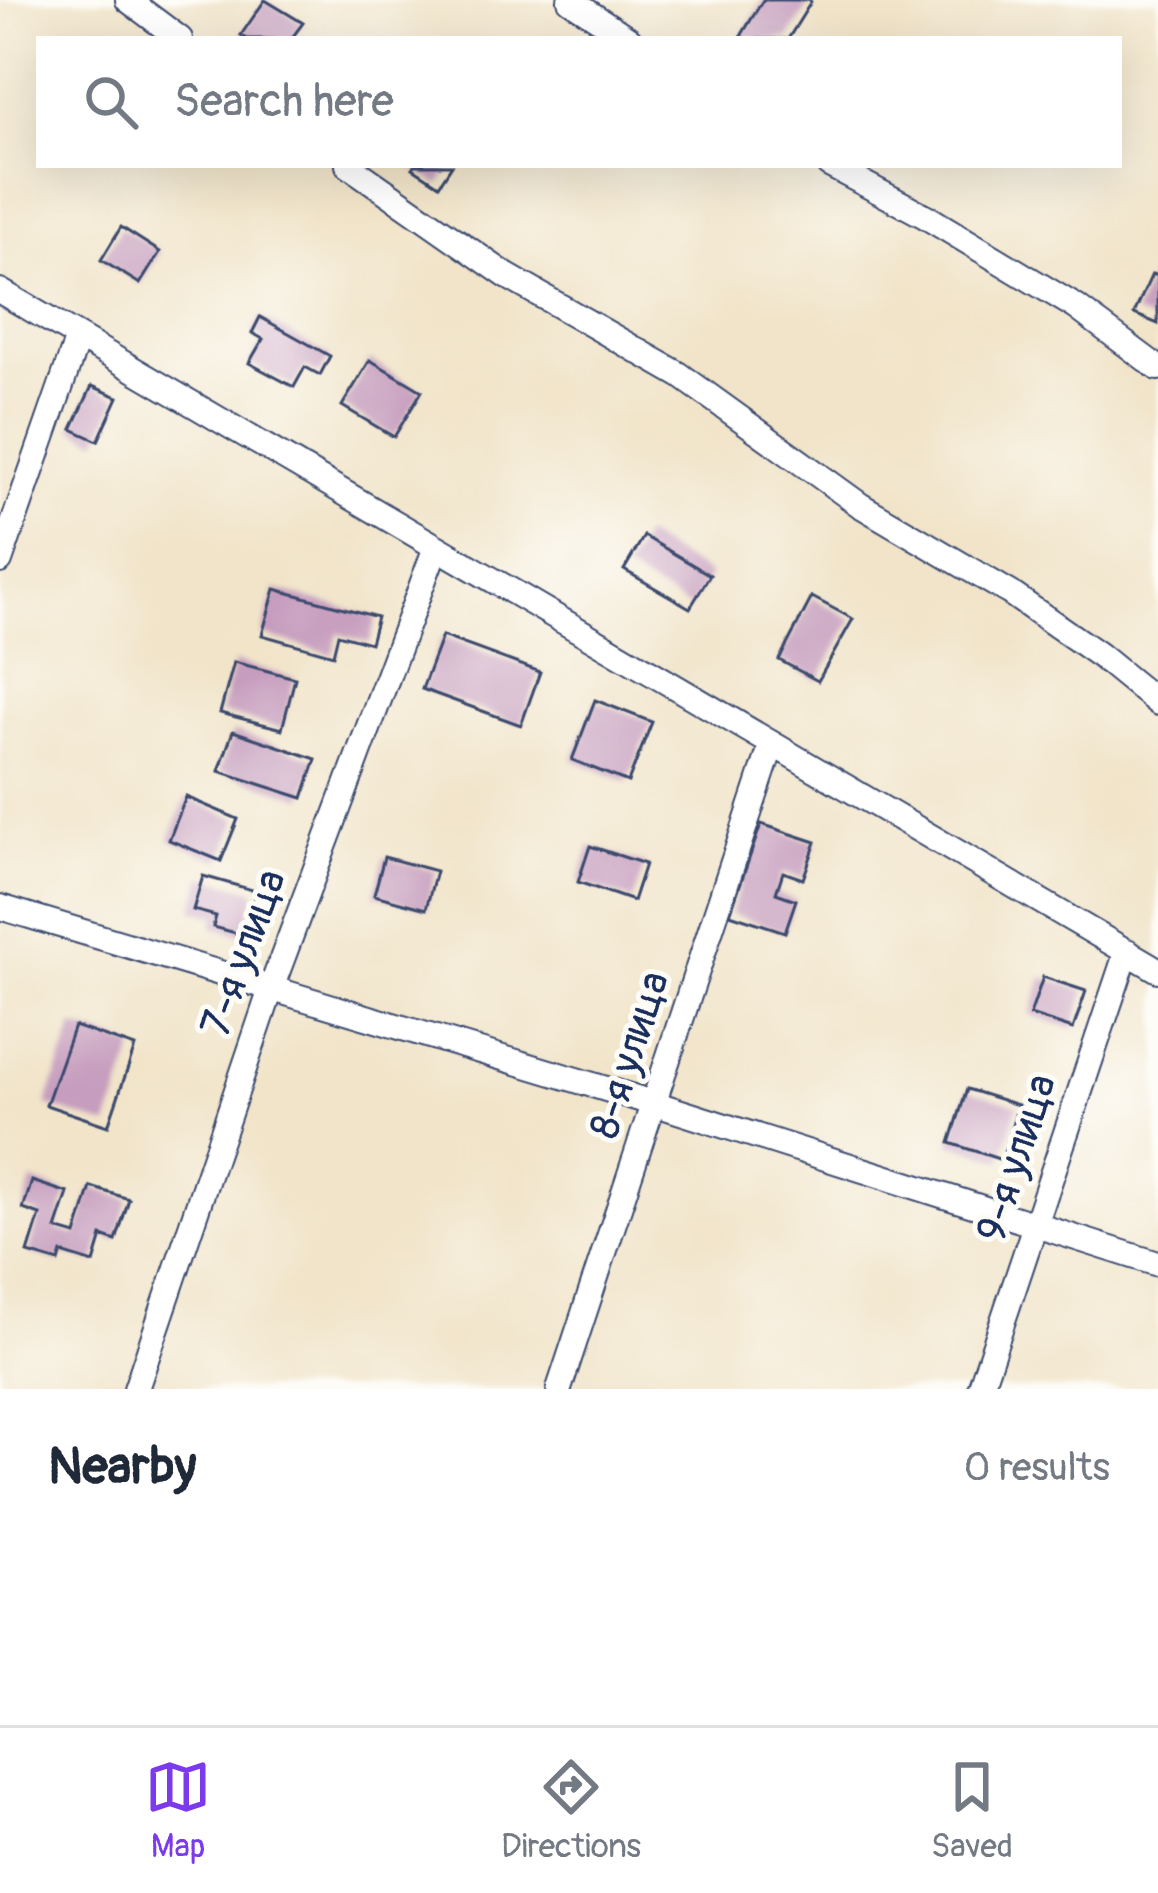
<!DOCTYPE html>
<meta charset="utf-8">
<style>
:root{--surface:#fff;--page:#f6f6f7;--text:#1f2937;--muted:#747a83;--line:#e0e1e3;--accent:#7c3aed}
body{margin:0;font-family:Pangolin,sans-serif;background:var(--page);color:var(--text)}
.list{margin:0;padding:0;list-style:none}
h2{display:flex;justify-content:space-between;align-items:center;height:156px;margin:0;padding:0 48px;font-size:51px}
h2 small{font-size:39px;font-weight:400;color:var(--muted)}
.icon{flex:none;width:66px;height:66px;fill:none;stroke:currentColor;stroke-width:2;stroke-linecap:round;stroke-linejoin:round}
.map{position:relative;flex:none;width:1158px;height:1389px;overflow:hidden}
.search{position:absolute;background:var(--surface);box-shadow:0 12px 48px #0002;left:36px;right:36px;top:36px;height:132px;display:flex;align-items:center;gap:30px;box-sizing:border-box;padding:0 42px;border-radius:0px;color:var(--muted);font-size:45px}
.sheet{height:336px;background:var(--surface)}
nav{display:flex;justify-content:space-around;align-items:center;box-sizing:border-box;height:168px;border-top:3px solid var(--line);background:var(--surface);font-size:33px;color:var(--muted)}
nav a{display:grid;justify-items:center;gap:6px}
nav .on{color:var(--accent)}
.map>svg:first-child{display:block}
.building{fill:#c69dbe}
.lines{fill:none;stroke-linecap:round;stroke-linejoin:round}
.street-casing{stroke:#3b4a6e;stroke-width:28}
.street{stroke:#fff;stroke-width:24}
.labels{text-anchor:middle;dominant-baseline:central;stroke-width:10;stroke-linejoin:round;paint-order:stroke}
.street-label{font-size:42px;fill:#1b2f5e;stroke:#fdfcf7}
</style>
<div class="map">
<svg width="1158" height="1389" viewBox="0 0 1158 1389">
<rect width="100%" height="100%" fill="#fdfcf7"/>
<filter id="ink" filterUnits="userSpaceOnUse"><feTurbulence type="fractalNoise" baseFrequency=".00833" numOctaves="2"/><feDisplacementMap in="SourceGraphic" scale="24" xChannelSelector="R" yChannelSelector="G"/><feConvolveMatrix kernelMatrix="1 2 1 2 8 2 1 2 1" color-interpolation-filters="sRGB"/></filter>
<filter id="wash" filterUnits="userSpaceOnUse"><feTurbulence type="fractalNoise" baseFrequency=".004" numOctaves="4" result="noise"/><feDisplacementMap in="SourceGraphic" scale="48" xChannelSelector="R" yChannelSelector="G"/><feGaussianBlur stdDeviation="2.7" result="paint"/><feColorMatrix in="noise" values="0 0 0 0 0 0 0 0 0 0 0 0 0 0 0 0 0 1.4 0 .05"/><feComposite in="paint" operator="in"/></filter>
<g filter="url(#wash)">
<rect width="100%" height="100%" fill="#f1e4c9"/>
<g id="blocks">
<path class="building" d="M265,0L303,23L291,39H247L241,35Z
M763,0H808L811,2L788,39H746L741,36Z
M415,165H452L439,185L413,168Z
M121,227L160,252L140,284L101,260Z
M1152,274L1158,276V324L1134,314Z
M260,317L330,356L320,375L305,367L294,387L249,363L263,339L252,333Z
M370,360L422,391L394,437L342,406Z
M92,386L118,397L98,441L72,429Z
M644,536L710,575L690,608L624,570Z
M275,589L377,617L370,643L338,634L333,655L262,635Z
M812,597L853,619L818,681L779,660Z
M442,636L540,672L521,725L422,689Z
M234,662L295,678L282,729L220,713Z
M595,700L652,722L628,782L572,760Z
M233,731L316,759L303,798L219,771Z
M186,797L238,819L221,861L169,840Z
M761,824L816,842L803,879L783,872L776,893L796,900L785,932L730,914Z
M590,846L645,864L633,901L578,882Z
M384,857L436,871L426,909L374,895Z
M203,876L256,891L243,935L213,927L216,916L193,910Z
M1043,977L1086,991L1073,1029L1030,1015Z
M74,1026L135,1047L108,1126L46,1105Z
M967,1089L1018,1105L1002,1160L950,1143Z
M32,1181L68,1193L56,1229L76,1235L91,1187L129,1199L116,1241L102,1236L94,1263L62,1253L59,1262L28,1253L40,1215L23,1209Z"/>
</g>
</g>
<g filter="url(#ink)">
<use href="#blocks" fill-opacity="0" stroke="#3b4a6e" stroke-width="3"/>
<g class="lines">
<defs>
<path id="street" d="M128,0L180,39
M570,0L629,39
M348,165L507,276L680,375L860,505L1010,593L1099,655L1158,703
M829,165L925,216L1076,307L1158,368
M0,291L1158,970
M0,561L78,337
M0,907L656,1104L1158,1264
M136,1389L272,986L436,547
M559,1389L772,744
M980,1389L1127,951"/>
</defs>
<use href="#street" class="street-casing"/>
<use href="#street" class="street"/>
</g>
</g>
<g class="labels">
<g class="street-label">
<text transform="translate(244 953) rotate(-70)">7-я улица</text>
<text transform="translate(630 1055) rotate(-72)">8-я улица</text>
<text transform="translate(1017 1158) rotate(-72)">9-я улица</text>
</g>
</g>
</svg>
<div class="search"><svg class="icon" aria-label="search" viewBox="0 0 24 24"><circle cx="10" cy="10" r="6"/><path d="M15 15l6 6"/></svg>Search here</div>
</div>
<section class="sheet">
<h2>Nearby<small>0 results</small></h2>
<ul class="list">
</ul>
</section>
<nav>
<a class="on"><svg class="icon" aria-label="map" viewBox="0 0 24 24"><path d="M3 6l6-2 6 2 6-2v14l-6 2-6-2-6 2zM9 4v14M15 6v14"/></svg>Map</a>
<a><svg class="icon" aria-label="directions" viewBox="0 0 24 24"><path d="M12 3l9 9-9 9-9-9zM9 14v-3h6M13 9l2 2-2 2"/></svg>Directions</a>
<a><svg class="icon" aria-label="saved" viewBox="0 0 24 24"><path d="M7 4h10v16l-5-4-5 4z"/></svg>Saved</a>
</nav>
